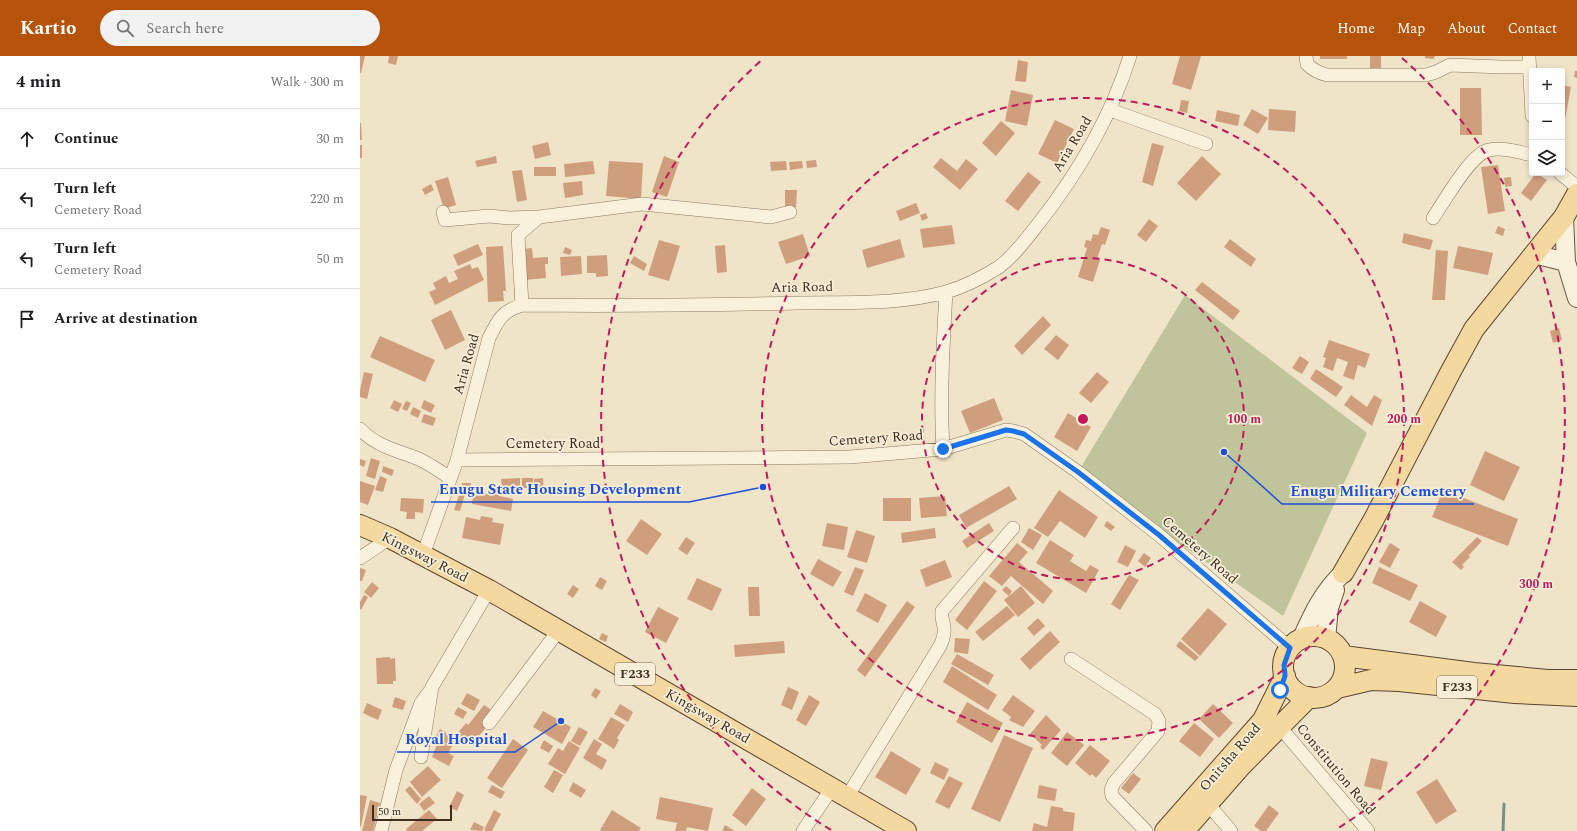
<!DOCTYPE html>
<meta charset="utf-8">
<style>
:root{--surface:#fff;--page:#f2f2f2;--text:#202124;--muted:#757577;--line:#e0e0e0;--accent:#b45309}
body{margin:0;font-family:Spectral,serif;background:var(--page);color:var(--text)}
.controls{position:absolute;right:12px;top:12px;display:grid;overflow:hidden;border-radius:4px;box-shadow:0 2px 6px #0003}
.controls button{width:36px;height:36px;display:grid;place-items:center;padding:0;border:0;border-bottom:1px solid var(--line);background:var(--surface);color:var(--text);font:20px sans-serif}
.scale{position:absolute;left:12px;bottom:10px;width:80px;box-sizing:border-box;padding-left:4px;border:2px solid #3d2e20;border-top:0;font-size:11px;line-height:14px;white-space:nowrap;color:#3d2e20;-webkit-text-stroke:3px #f7eed8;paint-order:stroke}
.stop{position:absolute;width:12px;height:12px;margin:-9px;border:3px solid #1a73e8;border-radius:50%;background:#fff}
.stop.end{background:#1a73e8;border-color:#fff;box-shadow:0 1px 4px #0008}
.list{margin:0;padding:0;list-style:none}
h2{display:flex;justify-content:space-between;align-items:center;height:52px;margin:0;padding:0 16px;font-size:17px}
h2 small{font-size:13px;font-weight:400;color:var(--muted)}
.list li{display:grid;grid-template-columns:26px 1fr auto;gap:12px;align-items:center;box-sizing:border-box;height:60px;padding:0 16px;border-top:1px solid var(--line)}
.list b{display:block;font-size:15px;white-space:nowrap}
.list p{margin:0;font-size:13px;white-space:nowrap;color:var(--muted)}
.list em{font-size:13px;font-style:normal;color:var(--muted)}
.icon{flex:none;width:22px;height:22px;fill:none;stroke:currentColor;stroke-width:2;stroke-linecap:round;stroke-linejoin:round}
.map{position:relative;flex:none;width:1217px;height:775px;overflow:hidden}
header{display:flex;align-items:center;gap:24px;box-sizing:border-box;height:56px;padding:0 20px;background:var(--accent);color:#fff}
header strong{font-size:19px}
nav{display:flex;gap:22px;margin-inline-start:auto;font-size:14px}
.search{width:280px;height:36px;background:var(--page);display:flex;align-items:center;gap:10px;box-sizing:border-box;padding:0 14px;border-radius:22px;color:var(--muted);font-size:15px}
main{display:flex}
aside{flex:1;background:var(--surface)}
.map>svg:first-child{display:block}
.cemetery{fill:#bfc49a}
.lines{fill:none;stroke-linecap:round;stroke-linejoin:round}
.stream{stroke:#6f938a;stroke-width:3}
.building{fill:#cf9f7d}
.street-casing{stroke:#8d765c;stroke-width:14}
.secondary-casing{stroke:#6f573f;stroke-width:20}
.primary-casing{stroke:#5b4430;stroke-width:22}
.street{stroke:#faf1dc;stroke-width:13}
.secondary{stroke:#faf1dc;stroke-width:18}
.primary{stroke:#f3d9a0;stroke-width:20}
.route{stroke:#1a73e8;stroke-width:5}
.ring{fill:none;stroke:#c2185b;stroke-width:2;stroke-dasharray:7 5}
.labels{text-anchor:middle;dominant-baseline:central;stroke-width:3.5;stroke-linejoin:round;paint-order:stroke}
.shield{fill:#f7eed8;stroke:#756857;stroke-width:1}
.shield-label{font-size:13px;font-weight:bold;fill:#3d2e20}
.street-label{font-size:14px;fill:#3d2e20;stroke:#f7eed8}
.centre{fill:#c2185b;stroke:#f7eed8;stroke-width:2}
.ring-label{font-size:12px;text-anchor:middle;font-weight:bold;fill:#c2185b;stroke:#f7eed8;stroke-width:3.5;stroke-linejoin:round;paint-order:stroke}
.leader{fill:none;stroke:#1d4ed8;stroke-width:1.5}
.callout-dot{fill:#1d4ed8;stroke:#f7eed8;stroke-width:1.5}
.callout-label{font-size:15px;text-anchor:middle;font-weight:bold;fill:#1d4ed8;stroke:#f7eed8;stroke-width:3.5;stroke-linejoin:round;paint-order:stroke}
</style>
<header>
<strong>Kartio</strong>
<div class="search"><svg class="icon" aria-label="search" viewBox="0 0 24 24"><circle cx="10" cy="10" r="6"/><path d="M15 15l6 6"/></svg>Search here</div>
<nav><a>Home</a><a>Map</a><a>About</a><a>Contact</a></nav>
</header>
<main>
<aside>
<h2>4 min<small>Walk · 300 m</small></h2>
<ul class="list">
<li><svg class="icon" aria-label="ahead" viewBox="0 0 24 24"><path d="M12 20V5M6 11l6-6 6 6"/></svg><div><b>Continue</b></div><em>30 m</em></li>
<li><svg class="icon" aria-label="left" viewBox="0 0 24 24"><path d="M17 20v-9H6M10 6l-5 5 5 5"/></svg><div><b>Turn left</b><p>Cemetery Road</p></div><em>220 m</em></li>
<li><svg class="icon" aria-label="left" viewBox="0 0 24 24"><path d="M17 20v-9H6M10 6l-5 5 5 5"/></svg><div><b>Turn left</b><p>Cemetery Road</p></div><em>50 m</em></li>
<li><svg class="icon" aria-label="arrive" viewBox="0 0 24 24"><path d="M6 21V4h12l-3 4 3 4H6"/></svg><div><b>Arrive at destination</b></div></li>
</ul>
</aside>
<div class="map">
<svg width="1217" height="775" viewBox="0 0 1217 775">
<rect width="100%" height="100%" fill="#f0e4c8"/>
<path class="cemetery" d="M825,239L1007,377L923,560L718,416Z"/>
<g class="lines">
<path class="stream" d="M1143,775L1144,748"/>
</g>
<path class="building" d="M0,0H5L1,17H0Z
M29,0H38L36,9L28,7Z
M820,0H841L831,34L812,28Z
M960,0H987V3H960Z
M1010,0H1021V12H1010Z
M1065,0H1075L1074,3L1065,2Z
M658,4L668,6L666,26L655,25Z
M1215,15H1217V22L1214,21Z
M1202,29L1211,31L1203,74H1202Z
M1100,32H1121L1122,79H1100Z
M651,34L673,39L667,70L645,65Z
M821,44L829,45L827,57L819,55Z
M892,53L908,62L898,78L883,69Z
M909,53L936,55L935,76L908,74Z
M857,54L880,59L878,70L855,65Z
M695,64L714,73L697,107L678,98Z
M641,65L655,77L636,100L622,87Z
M0,67H1L2,84H0Z
M188,86L191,99L175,103L172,90Z
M792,87L804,90L793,130L782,126Z
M0,89H2V102H0Z
M136,100L137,107L117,111L115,105Z
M304,100L319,106L307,141L292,136Z
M842,100L861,118L836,145L817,127Z
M581,102L597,115L606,103L618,113L600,134L573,111Z
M456,104L457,111L447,112L446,105Z
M233,105L235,118L205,121L204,108Z
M249,105L283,107L281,143L246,140Z
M426,105L427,114L411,115L410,106Z
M442,105L443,112L430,114L429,106Z
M1138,109L1145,155L1128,158L1121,111Z
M174,111H196V120H174Z
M162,114L167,144L157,146L152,115Z
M668,116L681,126L658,155L645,145Z
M1176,117L1187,124L1171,145L1161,137Z
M88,121L96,149L84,153L75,125Z
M1151,121L1152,130L1145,131L1144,122Z
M222,125L223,139L205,142L203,127Z
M71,128L74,134L65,139L62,133Z
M425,134H437L436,151H425Z
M556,147L560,157L540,165L536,155Z
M566,157L568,162L562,165L560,159Z
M789,163L798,170L786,186L777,179Z
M592,169L595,188L563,192L560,173Z
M1138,170L1145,173L1143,180L1135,177Z
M741,171L750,174L745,189L742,188L737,203L740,204L733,226L718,221L727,192L724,191L726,184L731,185L733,178L738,179Z
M1044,177L1073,184L1070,194L1042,187Z
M443,178L450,200L426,208L418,186Z
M540,183L545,201L507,212L502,194Z
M870,183L896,203L891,211L864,191Z
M299,184L320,190L309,225L288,219Z
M118,188L123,199L98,210L93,199Z
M365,189L367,216L357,217L355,190Z
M143,190L146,235H143L144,245L128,246L126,191Z
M1098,190L1133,197L1128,219L1093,212Z
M205,191L212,194L210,199L203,197Z
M172,192L173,202L188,201V208H185L186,222L165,224L162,193Z
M1076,194L1088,195L1085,244H1072Z
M247,199L248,220L236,221V217H227V200Z
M221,200L222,218L201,220L200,201Z
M274,200L287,208L284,215L270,207Z
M110,208L112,213L118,211L124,224L75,249L69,236L76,233L73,227L86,220L89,227L98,223L94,215Z
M842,226L880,255L873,264L835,234Z
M91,254L105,284L85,294L71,264Z
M683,260L691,269L662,299L654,290Z
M1199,272L1202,284L1193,287L1190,275Z
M696,279L709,289L698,304L684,293Z
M20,280L75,304L65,326L10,301Z
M969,284L1010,298L1005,312L998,309L994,324L983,320L988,306L977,302L973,315L963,311L966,302L963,301Z
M940,300L949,306L942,318L932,312Z
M956,313L983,331L976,341L950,323Z
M4,316L13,318L7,343L0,341V334Z
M737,316L749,326L731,347L719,337Z
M991,339L1007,351L1014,339L1022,344L1012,370L984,349Z
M634,342L643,364L610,377L601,355Z
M34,344L42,348L38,356L30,352Z
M64,344L75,349L71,357L61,352Z
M46,345L51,347L47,355L42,353Z
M53,351L61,355L58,362L50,358Z
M708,357L731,371L717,395L694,381Z
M64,358L76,362L73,370L61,366Z
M1125,395L1160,411L1144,445L1110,429Z
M11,402L20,405L15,423L6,420Z
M0,403L6,405L4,411L0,409Z
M23,410L34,414L32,420L22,416Z
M20,420L27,423L23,436L15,434Z
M160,422V430L142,431L141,423Z
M162,422H173V432H162Z
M183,422L184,439H174V423Z
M0,425L15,430L8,449L0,446Z
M102,427H111V433L102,434Z
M129,429L140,431L139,440L153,443L151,455L112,448L114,435L128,438Z
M649,430L657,443L606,472L599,459Z
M699,434L738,461L725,482L700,465L688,481L674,472Z
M1083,434L1158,463L1148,490L1072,461Z
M100,436L105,438L100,455L94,454Z
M585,440L587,460L561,462L559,442Z
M41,442L64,443L63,457L55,456V463H46L47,456L40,455Z
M523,442H551V465H523Z
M121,460L133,462L132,466L144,468L140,489L102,482L106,461L120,464Z
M281,463L302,478L287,499L266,485Z
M747,465L755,471L751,475L744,470Z
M467,467L488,471L484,494L462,490Z
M629,467L634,475L607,492L602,485Z
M575,472L576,482L542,487L541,477Z
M669,472L682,479L673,494L661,486Z
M496,474L515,480L507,507L487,501Z
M326,481L335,487L327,499L318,493Z
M1117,481L1122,485L1109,499L1106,496L1110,501L1102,509L1104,511L1101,514L1092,506Z
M690,484L714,499L710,505L726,515L730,509L739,514L726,537L676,507Z
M657,487L668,496L659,506L693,535L683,548L651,520L642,530L629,520Z
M1030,487L1040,493L1030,512L1019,506Z
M765,489L776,495L768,511L757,506Z
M784,497L791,502L785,511L778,505Z
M458,503L482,516L473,531L450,518Z
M585,504L592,521L566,531L560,514Z
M495,511L504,514L493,540L484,536Z
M1019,511L1058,529L1050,545L1012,527Z
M0,512L6,514L2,525H0Z
M769,519L779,524L760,554L751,548Z
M240,521L247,525L242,534L235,530Z
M337,522L362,533L352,555L327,543Z
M624,525L637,535L607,574L595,564Z
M12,526L19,532L11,542L4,536Z
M213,529L219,533L213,542L207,538Z
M646,530L652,535L649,540L642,534Z
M661,530L675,547L658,561L644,544Z
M388,531H399L400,560H389Z
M505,537L527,549L518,567L496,555Z
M4,539L8,541L1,554L0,553V546Z
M547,545L555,551L505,621L497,614Z
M1060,545L1087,560L1076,581L1049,566Z
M647,550L655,559L623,585L615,576Z
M298,551L319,562L306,587L285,576Z
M848,552L867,568L840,600L821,583Z
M678,562L685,570L674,580L667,572Z
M690,575L700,586L670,614L660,603Z
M242,577L248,580L246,586L239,583Z
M595,582L610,583L608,598L594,596Z
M424,585L425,597L375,601L374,589Z
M820,585L839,601L835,605L816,590Z
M597,598L634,619L628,629L591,608Z
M30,601V603L35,602L36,625H33V628H17L16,602Z
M592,610L637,639L628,654L583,626Z
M428,631L439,636L432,654L421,649Z
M235,632L241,635L236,643L231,639Z
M107,637L120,644L114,655L101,648Z
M449,639L460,646L446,670L436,664Z
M653,639L675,655L663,671L649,664L651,661L642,654Z
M35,641L46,645L43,654L32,651Z
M607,646L643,667L632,687L596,666Z
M7,647L22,654L18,664L3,657Z
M260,648L273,656L268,666L254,658Z
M853,648L873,667L859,682L839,663Z
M124,649L133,655L128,669L111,690L97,678L106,667L108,669Z
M98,651L107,656L103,663L94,658Z
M183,655L211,671L202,688L173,671Z
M686,659L701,674L683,694L680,691L682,689L670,678Z
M251,661L265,669L257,682L259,684L254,693L238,683Z
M834,667L854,683L840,701L819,685Z
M219,671L228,676L220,690L211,685Z
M80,673L96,683L88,697L94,700L89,710L72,701L78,686L74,683Z
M707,676L724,689L707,710L691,697Z
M644,679L673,692L640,766L611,753Z
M153,683L168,694L142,732L127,722Z
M234,683L242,688L236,698L247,704L242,714L223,702Z
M184,684L193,690L189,697L180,692Z
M209,685L220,692L205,718L188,708L198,692L203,695Z
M730,689L750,705L736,722L732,718L730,720L715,707Z
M531,695L561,713L546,739L515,721Z
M1011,702L1028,706L1021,734L1004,730Z
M575,706L589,713L584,724L570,717Z
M68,710L81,724L62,741L50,726Z
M194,714L203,719L193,737L184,731Z
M773,717L781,723L769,738L761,732Z
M589,720L603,727L589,753L575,746Z
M1077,723L1097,755L1076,768L1056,736Z
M213,726L226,734L221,742L209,735Z
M132,729L145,736L141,743L128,736Z
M679,729L697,733L695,745L677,742Z
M50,730L61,743L57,748L45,734Z
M392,732L406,743L386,770L372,759Z
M97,735L104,739L97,755L89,751Z
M0,739L7,740L1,771L0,770Z
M69,740L75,747L64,755L59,748Z
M300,741L353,752L348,775L327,771L326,775H315L317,767L296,763Z
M10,744L20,747L13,775H2Z
M909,749L919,757L906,775H901L894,770Z
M691,750L703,752V755L715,757L713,775H672L674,767L687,771Z
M69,754L77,763L62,775H47L46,773Z
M134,754L141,758L132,775H126L124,774Z
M252,754L281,772L279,775H242L240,774Z
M114,766L124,771L122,775L110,774Z
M365,769L375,775H362Z"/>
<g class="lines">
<defs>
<path id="street" d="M946,0L947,8C953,14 958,17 967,19H1066L1076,16L1090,9L1141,11H1169
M1169,0L1172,60
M750,54L846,88
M1200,117L1217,131
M83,156L85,164L129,160L149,162L179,161
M1073,162C1084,146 1111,97 1129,94C1143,91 1158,96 1172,99
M162,249L158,179L179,161L282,148L411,161L430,156
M0,373C18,392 38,394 61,404C71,409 81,416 90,422
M583,393C580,341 583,289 586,236
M97,404L490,401L583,393L646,374L653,375L664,378L718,416L799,479L930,592
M63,499L97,404L129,282C138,264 142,255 162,249C255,250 347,249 439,247C488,246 538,249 586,236C604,231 623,221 639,211C654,200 667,182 679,167C718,117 751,61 770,0
M0,502L30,482
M711,603L795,658L799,665L798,675L754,727L751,734L752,740L786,775
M129,667L199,574
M920,671L1008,775
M61,701L72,631L129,534
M487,741L580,590C583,584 585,578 584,571C583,565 581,561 582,555L653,472
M848,748L871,775
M21,775L36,714L61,647L69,636
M443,775L472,732"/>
<path id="secondary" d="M1204,161L1206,206L1217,242
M1174,198L1206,206
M942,582C953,557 963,536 983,517
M966,582L969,552L975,534"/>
<path id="primary" d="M0,469L30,482L129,534L546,775
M983,517L1014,463L1091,315L1114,273L1204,161L1217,138
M923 611a31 31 0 1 1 62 0a31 31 0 1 1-62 0Z
M983,600L1114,617L1188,624H1217
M977,632L1011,624L1039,625L1155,637L1217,640
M805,775L903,664L925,620
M824,775L881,710L949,641"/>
</defs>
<use href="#street" class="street-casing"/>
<use href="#secondary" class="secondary-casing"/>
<use href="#primary" class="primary-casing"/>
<use href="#street" class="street"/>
<use href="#secondary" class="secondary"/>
<use href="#primary" class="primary"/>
</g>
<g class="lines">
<path class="route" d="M583,393L646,374L653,375L664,378L718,416L799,479L930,592L924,609L925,620L920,634"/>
</g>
<g class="ring">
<circle cx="723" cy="363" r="161"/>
<circle cx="723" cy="363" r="321"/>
<path d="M471 774A482 482 0 0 1 404 2M1042 2A482 482 0 0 1 975 774"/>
</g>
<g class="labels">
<g class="shield">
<rect x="255" y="607" width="40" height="22" rx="3"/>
<rect x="1077" y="620" width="40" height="22" rx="3"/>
</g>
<g class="shield-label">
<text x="275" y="618">F233</text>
<text x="1097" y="631">F233</text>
</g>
<g class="street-label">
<text transform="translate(712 88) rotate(-59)">Aria Road</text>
<text transform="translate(442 231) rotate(-1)">Aria Road</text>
<text transform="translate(106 308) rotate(-74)">Aria Road</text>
<text transform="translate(516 382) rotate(-4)">Cemetery Road</text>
<text x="193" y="387">Cemetery Road</text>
<text transform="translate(840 494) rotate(41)">Cemetery Road</text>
<text transform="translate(65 501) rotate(27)">Kingsway Road</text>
<text transform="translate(348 660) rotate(30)">Kingsway Road</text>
<text transform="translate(870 701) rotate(-49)">Onitsha Road</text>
<text transform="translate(976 713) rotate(50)">Constitution Road</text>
</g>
</g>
<circle cx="723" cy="363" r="6" class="centre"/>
<g class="ring-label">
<text x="884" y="367">100 m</text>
<text x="1044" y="367">200 m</text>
<text x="1176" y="532">300 m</text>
</g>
<path class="leader" d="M403 431L329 446H71M864 396L922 448H1114M201 665L155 696H37"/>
<g class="callout-dot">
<circle cx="403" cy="431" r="4"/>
<circle cx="864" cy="396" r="4"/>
<circle cx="201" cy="665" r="4"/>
</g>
<g class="callout-label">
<text x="200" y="438">Enugu State Housing Development</text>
<text x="1018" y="440">Enugu Military Cemetery</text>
<text x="96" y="688">Royal Hospital</text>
</g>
</svg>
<div class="controls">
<button>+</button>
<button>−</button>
<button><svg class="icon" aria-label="layers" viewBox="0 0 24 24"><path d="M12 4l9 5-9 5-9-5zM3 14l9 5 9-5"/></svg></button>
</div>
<div class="scale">50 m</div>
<div class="stop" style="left:920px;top:634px"></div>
<div class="stop end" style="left:583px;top:393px"></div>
</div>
</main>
